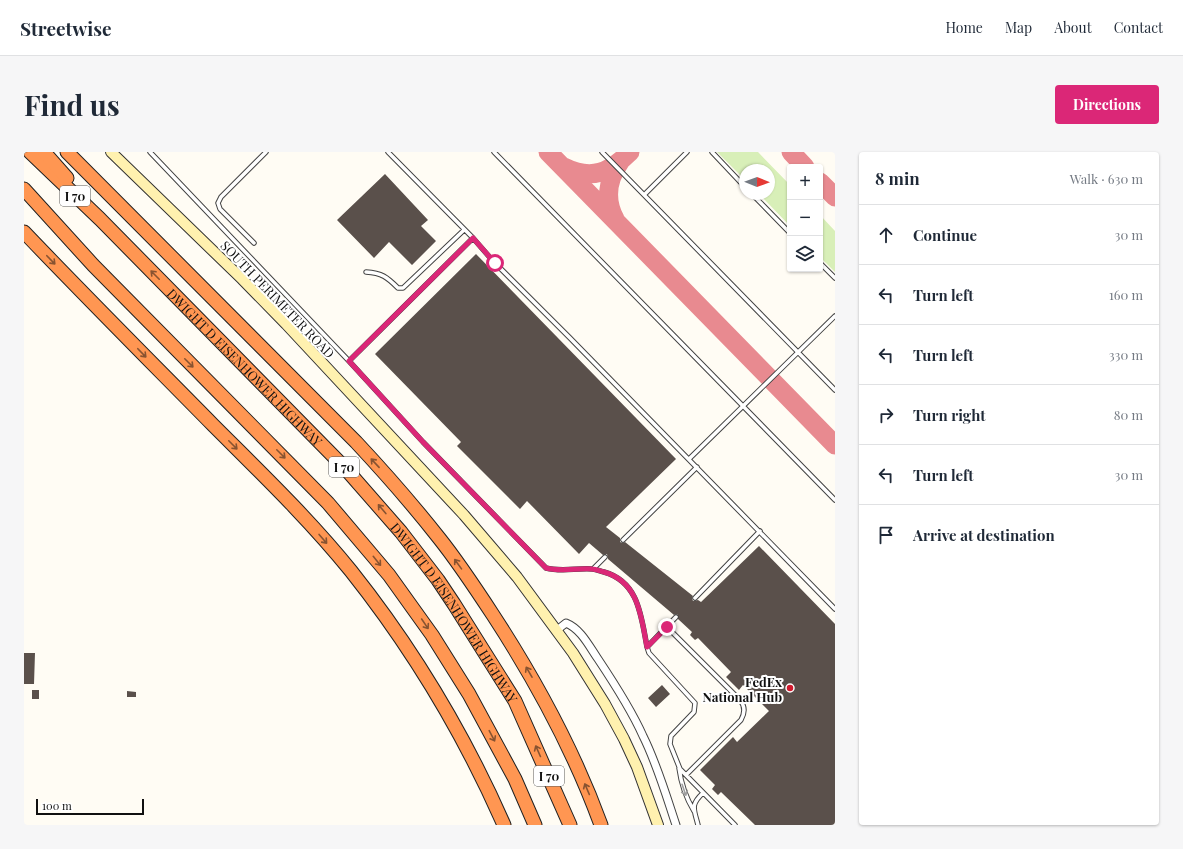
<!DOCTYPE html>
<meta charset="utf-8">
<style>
:root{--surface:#fff;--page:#f6f6f7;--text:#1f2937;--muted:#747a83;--line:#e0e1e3;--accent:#db2777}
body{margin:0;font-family:"Playfair Display",serif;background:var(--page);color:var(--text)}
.controls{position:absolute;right:12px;top:12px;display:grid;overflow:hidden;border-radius:4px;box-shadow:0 1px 3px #0004}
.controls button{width:36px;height:36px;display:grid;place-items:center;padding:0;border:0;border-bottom:1px solid var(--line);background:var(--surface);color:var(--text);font:20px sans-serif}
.compass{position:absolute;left:715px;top:12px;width:36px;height:36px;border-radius:50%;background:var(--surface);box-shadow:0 1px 3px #0004;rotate:91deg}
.scale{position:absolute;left:12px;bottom:10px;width:108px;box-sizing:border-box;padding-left:4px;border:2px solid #101010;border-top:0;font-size:11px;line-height:14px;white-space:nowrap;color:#101010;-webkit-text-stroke:3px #fff;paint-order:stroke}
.stop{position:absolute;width:12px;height:12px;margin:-9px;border:3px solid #db2777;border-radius:50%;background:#fff}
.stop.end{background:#db2777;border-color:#fff;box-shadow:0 1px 4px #0008}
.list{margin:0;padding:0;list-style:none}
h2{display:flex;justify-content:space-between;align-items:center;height:52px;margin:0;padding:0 16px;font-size:17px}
h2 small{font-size:13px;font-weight:400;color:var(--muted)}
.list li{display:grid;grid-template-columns:26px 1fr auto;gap:12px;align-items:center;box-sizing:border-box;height:60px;padding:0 16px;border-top:1px solid var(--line)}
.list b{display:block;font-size:15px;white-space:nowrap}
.list em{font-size:13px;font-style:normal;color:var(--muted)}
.icon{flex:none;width:22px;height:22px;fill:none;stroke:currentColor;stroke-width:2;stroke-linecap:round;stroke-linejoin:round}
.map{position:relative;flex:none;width:811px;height:673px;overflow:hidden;border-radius:4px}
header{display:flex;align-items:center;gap:24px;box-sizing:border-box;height:56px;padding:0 20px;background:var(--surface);border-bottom:1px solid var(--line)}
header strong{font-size:19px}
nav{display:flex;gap:22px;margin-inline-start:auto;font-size:14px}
.intro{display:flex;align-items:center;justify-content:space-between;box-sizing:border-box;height:96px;padding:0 24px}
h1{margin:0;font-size:28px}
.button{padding:10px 18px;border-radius:4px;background:var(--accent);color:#fff;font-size:14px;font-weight:700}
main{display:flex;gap:24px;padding:0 24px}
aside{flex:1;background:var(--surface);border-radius:4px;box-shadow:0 1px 3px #0004}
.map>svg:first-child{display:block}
.green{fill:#d8efb8}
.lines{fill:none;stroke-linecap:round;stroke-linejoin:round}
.taxiway{stroke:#e88a90;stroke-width:19}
.building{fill:#5a504b}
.lane-casing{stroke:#434343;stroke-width:5.5}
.street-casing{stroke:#434343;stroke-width:9}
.secondary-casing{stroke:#323232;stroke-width:12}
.highway-casing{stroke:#212121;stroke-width:15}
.lane{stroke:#fff;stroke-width:3.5}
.street{stroke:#fff;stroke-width:7}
.secondary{stroke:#fff1af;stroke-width:10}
.highway{stroke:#ff9652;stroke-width:13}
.oneway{stroke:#885331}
.oneway2{stroke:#9f9f9f}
.route{stroke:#db2777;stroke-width:5}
.poi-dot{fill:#d0192d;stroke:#fff;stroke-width:1.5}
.labels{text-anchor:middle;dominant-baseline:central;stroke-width:4;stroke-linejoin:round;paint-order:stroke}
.shield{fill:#fff;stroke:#585858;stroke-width:1}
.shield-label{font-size:12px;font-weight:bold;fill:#101010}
.street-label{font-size:13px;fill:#101010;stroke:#fff}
.poi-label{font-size:13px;font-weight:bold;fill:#101010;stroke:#fff;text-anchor:end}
</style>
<header>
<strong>Streetwise</strong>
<nav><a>Home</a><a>Map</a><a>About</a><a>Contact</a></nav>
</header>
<div class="intro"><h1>Find us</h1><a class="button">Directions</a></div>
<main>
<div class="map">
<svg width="811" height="673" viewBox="0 0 811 673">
<rect width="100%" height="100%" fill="#fffcf4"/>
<path class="green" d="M693,0H734L766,33V74L735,42H745V18H721V28Z
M796,63L811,79V120L796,105Z"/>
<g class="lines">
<path class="taxiway" d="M524,0L811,293
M767,0L781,15
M540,15C568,29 586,20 606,0
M796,30L811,45
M591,67C581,48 583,28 596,10"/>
</g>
<path class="building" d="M361,22L404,68L397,74L412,89L388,113L365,90L350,106L313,68Z
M452,102L652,307L582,375L596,386V390L599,391L601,390L669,444L668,446L669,449L674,448L677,450L735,394L811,472V673H731L697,640L694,643L688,637L691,633L676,618L709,585L713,590L745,559L719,533L715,538L702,525L707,520L674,486L671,488L666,483L668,480L654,467V463L652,462L650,463L584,407L583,402L579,403L565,391L555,402L503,349L496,357L433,294L437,290L351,202Z
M0,501H11L10,532H0Z
M638,533L646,542L632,555L624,546Z
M8,538H15V547H8Z
M103,539L112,540V545H103Z"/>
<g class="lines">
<defs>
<path id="lane" d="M126,0L325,209L399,290L522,416C537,420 552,416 568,417C572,417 576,419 580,420C615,430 617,464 623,495
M364,0L449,86L469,109L546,186L811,457
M470,0L811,348
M578,0L811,238
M688,0L721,35
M728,42L766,81
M620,43L663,0
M230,91L196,57L194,51L197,45L242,0
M796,111L811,126
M342,120C358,121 363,125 374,136H379L440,78
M325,209L449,86
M665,307L811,164
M599,388L673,315
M569,417L581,405
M671,446L736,379
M652,465L623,495L625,501L671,551L670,560L647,584L646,592L656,617L711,673
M643,475L716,548C721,554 721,561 717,568L662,623
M655,616C657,631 662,646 670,659
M674,673C670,657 666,653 679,641"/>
<path id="street" d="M533,478L542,471C557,477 565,494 574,507C590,531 607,557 619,584C633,612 642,643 652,673"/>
<path id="secondary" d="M87,0L218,127L262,172L440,363L493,425L549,501L581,552L600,587L613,615L634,673"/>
<g id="highway">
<path id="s1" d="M6,0L76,67L321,316L377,380L414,428L430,452L491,549L546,673"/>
<path d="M20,0L43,26"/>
<path d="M43,0L332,290C361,321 389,353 415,386C435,411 452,437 469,463C512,529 550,599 577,673"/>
<path d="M0,37L69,113L304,351L365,423L408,483L445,542L491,627L511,673"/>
<path d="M0,80C62,145 126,209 189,273C236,320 285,367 327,419C389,497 440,582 480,673"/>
</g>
</defs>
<use href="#lane" class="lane-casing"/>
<use href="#street" class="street-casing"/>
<use href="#secondary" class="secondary-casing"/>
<use href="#highway" class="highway-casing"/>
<use href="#lane" class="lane"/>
<use href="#street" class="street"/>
<use href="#secondary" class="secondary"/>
<use href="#highway" class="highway"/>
</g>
<defs><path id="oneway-shaft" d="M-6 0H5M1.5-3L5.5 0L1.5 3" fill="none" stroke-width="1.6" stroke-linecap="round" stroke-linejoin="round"/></defs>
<g class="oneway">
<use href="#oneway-shaft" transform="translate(27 108) rotate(46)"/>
<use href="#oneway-shaft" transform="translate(131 123) rotate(-135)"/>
<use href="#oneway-shaft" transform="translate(118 201) rotate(46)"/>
<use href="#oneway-shaft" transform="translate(165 211) rotate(45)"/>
<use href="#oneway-shaft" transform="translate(209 293) rotate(45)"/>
<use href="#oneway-shaft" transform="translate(257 302) rotate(45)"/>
<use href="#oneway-shaft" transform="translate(351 311) rotate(-133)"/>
<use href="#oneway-shaft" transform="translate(358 357) rotate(-130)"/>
<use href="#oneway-shaft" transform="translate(299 387) rotate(49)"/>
<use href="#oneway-shaft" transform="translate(353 409) rotate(51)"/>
<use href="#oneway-shaft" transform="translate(434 412) rotate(-126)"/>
<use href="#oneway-shaft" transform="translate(401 472) rotate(56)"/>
<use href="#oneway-shaft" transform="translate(505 520) rotate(-120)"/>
<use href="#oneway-shaft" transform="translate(468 584) rotate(62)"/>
<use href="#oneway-shaft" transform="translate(514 599) rotate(-114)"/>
<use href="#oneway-shaft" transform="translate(563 637) rotate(-113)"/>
</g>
<use class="oneway2" href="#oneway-shaft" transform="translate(660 638) rotate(71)"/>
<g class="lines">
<path class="route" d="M471,111L449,86L325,209L399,290L522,416C537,420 552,416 568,417C572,417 576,419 580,420C615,430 617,464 623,495L643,475"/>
</g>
<circle class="poi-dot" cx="766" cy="536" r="4"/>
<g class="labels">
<g class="shield">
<rect x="36" y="34" width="30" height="20" rx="3"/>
<rect x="305" y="305" width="30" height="20" rx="3"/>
<rect x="510" y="614" width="30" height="20" rx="3"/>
</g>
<g class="shield-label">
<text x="51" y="44">I 70</text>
<text x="320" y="315">I 70</text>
<text x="525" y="624">I 70</text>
</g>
<g class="street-label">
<text transform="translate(254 147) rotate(46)">SOUTH PERIMETER ROAD</text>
<text stroke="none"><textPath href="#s1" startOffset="304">DWIGHT D EISENHOWER HIGHWAY</textPath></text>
<text stroke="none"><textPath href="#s1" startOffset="628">DWIGHT D EISENHOWER HIGHWAY</textPath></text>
</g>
<g class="poi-label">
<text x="758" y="529">FedEx<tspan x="758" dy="15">National Hub</tspan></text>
</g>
</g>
</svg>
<div class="controls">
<button>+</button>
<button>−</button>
<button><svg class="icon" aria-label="layers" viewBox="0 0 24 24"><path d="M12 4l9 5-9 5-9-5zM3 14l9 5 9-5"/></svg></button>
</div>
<svg class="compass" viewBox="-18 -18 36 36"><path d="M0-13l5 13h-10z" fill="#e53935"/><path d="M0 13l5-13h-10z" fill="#747a83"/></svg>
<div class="scale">100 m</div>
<div class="stop" style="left:471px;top:111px"></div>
<div class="stop end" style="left:643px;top:475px"></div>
</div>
<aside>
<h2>8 min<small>Walk · 630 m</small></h2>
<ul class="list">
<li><svg class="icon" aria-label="ahead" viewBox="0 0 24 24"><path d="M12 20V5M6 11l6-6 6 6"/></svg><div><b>Continue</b></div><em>30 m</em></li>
<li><svg class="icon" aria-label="left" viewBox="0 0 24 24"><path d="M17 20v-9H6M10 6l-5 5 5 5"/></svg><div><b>Turn left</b></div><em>160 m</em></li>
<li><svg class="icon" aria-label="left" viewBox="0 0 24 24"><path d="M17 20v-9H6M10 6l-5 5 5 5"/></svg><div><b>Turn left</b></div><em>330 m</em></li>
<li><svg class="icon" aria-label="right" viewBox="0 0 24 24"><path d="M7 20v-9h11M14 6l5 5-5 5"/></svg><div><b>Turn right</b></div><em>80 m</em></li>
<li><svg class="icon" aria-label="left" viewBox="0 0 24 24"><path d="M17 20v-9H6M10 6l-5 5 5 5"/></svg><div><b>Turn left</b></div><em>30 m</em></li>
<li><svg class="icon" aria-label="arrive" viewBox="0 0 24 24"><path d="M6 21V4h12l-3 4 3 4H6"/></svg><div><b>Arrive at destination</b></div></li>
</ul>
</aside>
</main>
